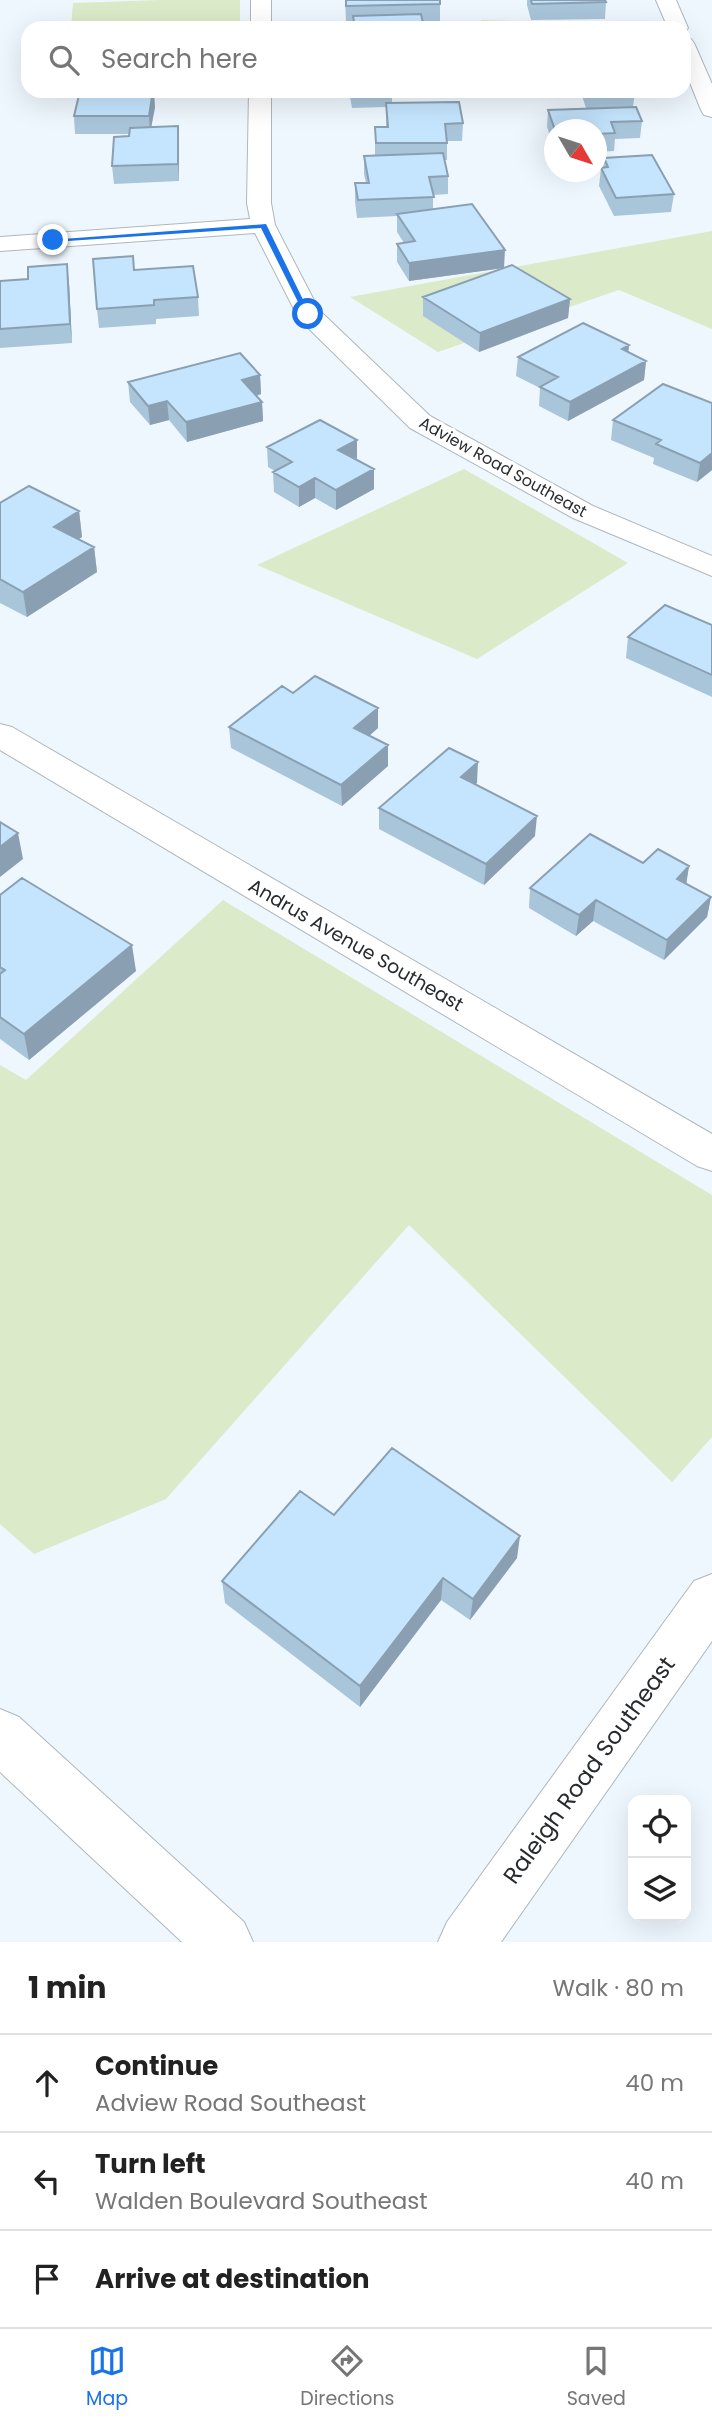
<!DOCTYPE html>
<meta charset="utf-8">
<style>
:root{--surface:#fff;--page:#f6f6f6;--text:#222;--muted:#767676;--line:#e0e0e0;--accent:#1a73e8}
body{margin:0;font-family:Poppins,sans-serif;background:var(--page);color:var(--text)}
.controls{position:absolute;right:21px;bottom:21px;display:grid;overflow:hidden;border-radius:14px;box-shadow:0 7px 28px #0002}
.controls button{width:63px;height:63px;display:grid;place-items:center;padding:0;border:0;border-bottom:2px solid var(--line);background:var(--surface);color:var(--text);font:35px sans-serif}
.compass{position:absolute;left:544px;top:119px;width:63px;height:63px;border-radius:50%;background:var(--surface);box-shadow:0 7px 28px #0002;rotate:129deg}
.stop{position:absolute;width:21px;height:21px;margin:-16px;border:5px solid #1a73e8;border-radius:50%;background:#fff}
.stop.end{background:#1a73e8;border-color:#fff;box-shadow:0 2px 7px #0008}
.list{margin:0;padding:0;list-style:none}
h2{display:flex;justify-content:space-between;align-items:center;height:91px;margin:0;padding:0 28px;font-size:30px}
h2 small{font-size:23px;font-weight:400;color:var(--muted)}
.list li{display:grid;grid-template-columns:46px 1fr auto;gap:21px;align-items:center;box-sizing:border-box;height:98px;padding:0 28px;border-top:2px solid var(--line)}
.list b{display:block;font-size:26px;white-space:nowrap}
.list p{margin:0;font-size:23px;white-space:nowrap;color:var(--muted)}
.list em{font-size:23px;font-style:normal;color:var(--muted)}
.icon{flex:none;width:38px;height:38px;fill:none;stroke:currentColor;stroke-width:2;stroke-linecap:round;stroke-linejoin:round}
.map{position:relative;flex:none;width:712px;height:1942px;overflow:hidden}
.search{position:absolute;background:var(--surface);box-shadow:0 7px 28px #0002;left:21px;right:21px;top:21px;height:77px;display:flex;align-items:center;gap:18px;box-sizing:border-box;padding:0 24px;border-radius:21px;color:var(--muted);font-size:26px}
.sheet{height:385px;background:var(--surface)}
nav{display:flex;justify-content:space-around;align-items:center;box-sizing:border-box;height:98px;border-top:2px solid var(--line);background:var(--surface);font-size:19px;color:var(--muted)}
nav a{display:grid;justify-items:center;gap:4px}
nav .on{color:var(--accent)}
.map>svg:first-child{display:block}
.green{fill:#dbeac9}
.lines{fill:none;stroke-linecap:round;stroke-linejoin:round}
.minor-casing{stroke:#afb7bd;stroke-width:2}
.tertiary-casing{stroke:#afb7bd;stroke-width:2}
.minor{fill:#fff;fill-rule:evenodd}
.tertiary{fill:#fff;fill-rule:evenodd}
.wall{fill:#a9c5da}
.shaded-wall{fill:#8aa0b2}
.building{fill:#c5e5fe;stroke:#8aa0b2;stroke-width:2}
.route{fill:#1a73e8}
.labels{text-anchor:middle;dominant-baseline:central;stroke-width:7;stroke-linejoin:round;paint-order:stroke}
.far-street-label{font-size:16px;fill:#282b2e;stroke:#fff}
.street-label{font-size:19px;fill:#282b2e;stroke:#fff}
.near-street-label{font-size:23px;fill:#282b2e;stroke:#fff}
</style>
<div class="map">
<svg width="712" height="1942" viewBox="0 0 712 1942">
<rect width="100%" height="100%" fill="#eff7fe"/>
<path class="green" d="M159,0H240V28H71L73,3Z
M481,20L656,25V28H481Z
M712,231V329L619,290L438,352L350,297Z
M464,469L628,563L477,659L257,565Z
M223,900L712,1195V1437L672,1482L409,1225L166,1499L34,1554L0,1524V1065L26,1080Z"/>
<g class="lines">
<defs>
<path id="minor" d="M251,0H271V28H251Z
M656,0H676L688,28L685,32L684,28H668Z
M684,37L691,39L694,43L712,84V117L704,115L701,110L684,68Z
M249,91H271V203L275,225L319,310L430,416L593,506L712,556V576L573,518L410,428L299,319L255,233L0,251V237L250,219L247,203Z
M0,724L12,727L712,1134V1171L697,1166L0,750Z
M712,1574V1641L501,1942H438L447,1922L694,1581Z"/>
<path id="tertiary" d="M0,1709L19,1717L244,1922L253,1942H182L0,1772Z"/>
</defs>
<use href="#minor" class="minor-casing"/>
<use href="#tertiary" class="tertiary-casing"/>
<use href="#minor" class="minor"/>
<use href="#tertiary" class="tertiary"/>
</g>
<path class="wall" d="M345,0L440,4V21H423L424,28H353V22H346Z
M527,0H605L606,2L605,19L531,20L527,5Z
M349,91H392V103L463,123L462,141H447V160H444L448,176V194L433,195V209L504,268L570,299L568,318L479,352L423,316V297L503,268L409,281L397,262V244L404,243L397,232V216L357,218L355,201V183H366L364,174V156L375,155V127H386V107L352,108Z
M556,91H635L633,107L642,121L640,138L615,139L614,151L597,152V130H555V150L547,127L548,110L586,108L582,96H558Z
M155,107L151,127L179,144V181L114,184L112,166L129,136V134H75L74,116Z
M604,158L674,194L671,212L614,216L599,186L601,168H603Z
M134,270L198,297L199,316L156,319V324L99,328L97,309Z
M0,281L69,283L72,343L0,348Z
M629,345L628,352L646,361L644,380L568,421L539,406L540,388L516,376L518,357Z
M260,375L261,394L257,396L262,402L263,421L187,442L169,420L150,425L130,402L128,382Z
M712,403V470L697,482L653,464L654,458L611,440L613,420Z
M267,447L357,459L374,469V489L336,510L315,498L299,507L274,492L273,472L275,471L268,467Z
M0,503L79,511L82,537L79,539L94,547L97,572L27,617L0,603Z
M712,625V697L626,658L628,637Z
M293,693L378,728L369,736L388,766L342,806L231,748L229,727Z
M477,783L475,784L535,836L484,885L379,829V808Z
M643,863L689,866L686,883L711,897L707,917L664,960L593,921L576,936L529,908L530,888Z
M0,895L136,971L29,1060L0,1039Z
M334,1515L517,1558L470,1620L441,1600L360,1707L225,1603L222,1581Z"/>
<path class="shaded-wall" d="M154,91L155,107L150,134L149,116Z
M178,126L179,144V181L178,164Z
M505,250L504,268L409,281V263Z
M67,264L69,283L72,343L70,324Z
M570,299L568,318L479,352L480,333Z
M629,345L627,364L622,349Z
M646,361L644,380L568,421L570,402Z
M260,375L261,394L243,399L242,380Z
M167,401L169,420L150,425L148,406Z
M262,402L263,421L187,442L186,422Z
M357,440V459L338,450Z
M712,453V470L697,482L700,463Z
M374,469V489L336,510V490Z
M315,478V498L299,507V487Z
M79,511L82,537L58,552L54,527Z
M94,547L97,572L27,617L23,592Z
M378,708V728L354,749V728Z
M388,745V766L342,806L341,785Z
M478,762L477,783L460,797L461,777Z
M537,816L535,836L484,885L486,864Z
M18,833L23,859L0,877V847Z
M689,866L686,886L677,879Z
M711,897L707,917L664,960L667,940Z
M596,900L593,921L576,936L579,915Z
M132,945L136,971L29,1060L24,1034Z
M520,1536L517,1558L470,1620L473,1599Z
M443,1578L441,1600L360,1707V1686Z"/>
<path class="building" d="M346,0H440V4L346,6Z
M531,0H605L606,2L532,4Z
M421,14L424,28H355L353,16Z
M80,91H153L149,116H74Z
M459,102L463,123L445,124L447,143H376L375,127H388L386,103Z
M636,107L642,121L611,122L615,133L597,134V130H555L548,110Z
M178,126V164L112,166L114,137L129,136L130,128Z
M443,153L448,176L429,177L434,197L358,200L355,183H369L364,156Z
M652,155L674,194L616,198L601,168L608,167L604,158Z
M472,204L505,250L409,263L397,244L415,241L397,214Z
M133,256L134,270L193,266L198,297L154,300V305L97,309L93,259Z
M67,264L70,324L0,329V281L28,279V267Z
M512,265L570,299L480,333L423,297Z
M583,323L629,345L622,349L646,361L570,402L540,387L558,377L518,357Z
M240,353L260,375L242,380L262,402L186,422L167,401L148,406L128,382Z
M663,384L712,403V453L700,463L656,444L661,440L613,420Z
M320,420L357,440L338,450L374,469L336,490L315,478L299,487L273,472L292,462L267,447Z
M29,486L79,511L54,527L94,547L23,592L0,579V503Z
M665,605L712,625V675L628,637Z
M315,676L378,708L354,728L388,745L341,785L229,727L282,686L293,693Z
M449,748L478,762L461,777L537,816L486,864L379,808Z
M0,822L18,833L0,847Z
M590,834L643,863L658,849L689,866L677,879L711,897L667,940L596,900L579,915L530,888Z
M22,878L132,945L24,1034L0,1017V974L5,970L0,967V895Z
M392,1448L520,1536L473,1599L443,1578L360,1686L222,1581L300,1491L334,1515Z"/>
<path class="route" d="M266,224L311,316L304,314L261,228L53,242L49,240Z"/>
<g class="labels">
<g class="far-street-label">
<text transform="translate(503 467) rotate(29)">Adview Road Southeast</text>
</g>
<g class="street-label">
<text transform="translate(356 945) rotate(30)">Andrus Avenue Southeast</text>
</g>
<g class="near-street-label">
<text transform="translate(589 1770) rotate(-54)">Raleigh Road Southeast</text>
</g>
</g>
</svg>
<div class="controls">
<button><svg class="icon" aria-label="locate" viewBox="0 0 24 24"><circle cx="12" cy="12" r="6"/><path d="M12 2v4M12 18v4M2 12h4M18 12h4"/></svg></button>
<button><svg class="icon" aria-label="layers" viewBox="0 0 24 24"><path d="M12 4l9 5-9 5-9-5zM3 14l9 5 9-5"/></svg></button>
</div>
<svg class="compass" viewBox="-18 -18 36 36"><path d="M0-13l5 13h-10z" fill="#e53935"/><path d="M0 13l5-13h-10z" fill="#767676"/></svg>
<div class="stop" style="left:308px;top:314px"></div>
<div class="stop end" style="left:53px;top:240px"></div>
<div class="search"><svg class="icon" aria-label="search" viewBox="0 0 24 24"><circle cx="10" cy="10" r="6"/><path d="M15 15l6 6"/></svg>Search here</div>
</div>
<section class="sheet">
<h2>1 min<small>Walk · 80 m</small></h2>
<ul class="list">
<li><svg class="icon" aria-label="ahead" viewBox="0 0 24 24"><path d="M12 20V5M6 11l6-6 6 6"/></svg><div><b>Continue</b><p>Adview Road Southeast</p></div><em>40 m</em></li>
<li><svg class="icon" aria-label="left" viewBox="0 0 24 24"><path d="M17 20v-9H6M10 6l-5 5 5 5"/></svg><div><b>Turn left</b><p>Walden Boulevard Southeast</p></div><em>40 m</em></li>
<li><svg class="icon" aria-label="arrive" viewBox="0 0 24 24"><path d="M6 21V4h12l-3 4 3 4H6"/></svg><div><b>Arrive at destination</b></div></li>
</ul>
</section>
<nav>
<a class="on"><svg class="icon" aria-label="map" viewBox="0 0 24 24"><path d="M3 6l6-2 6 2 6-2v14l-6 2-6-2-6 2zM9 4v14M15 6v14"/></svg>Map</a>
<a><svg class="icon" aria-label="directions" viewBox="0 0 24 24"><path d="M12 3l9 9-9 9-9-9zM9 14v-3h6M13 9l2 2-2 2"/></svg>Directions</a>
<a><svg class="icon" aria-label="saved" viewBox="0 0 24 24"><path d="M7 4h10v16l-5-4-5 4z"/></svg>Saved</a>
</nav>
